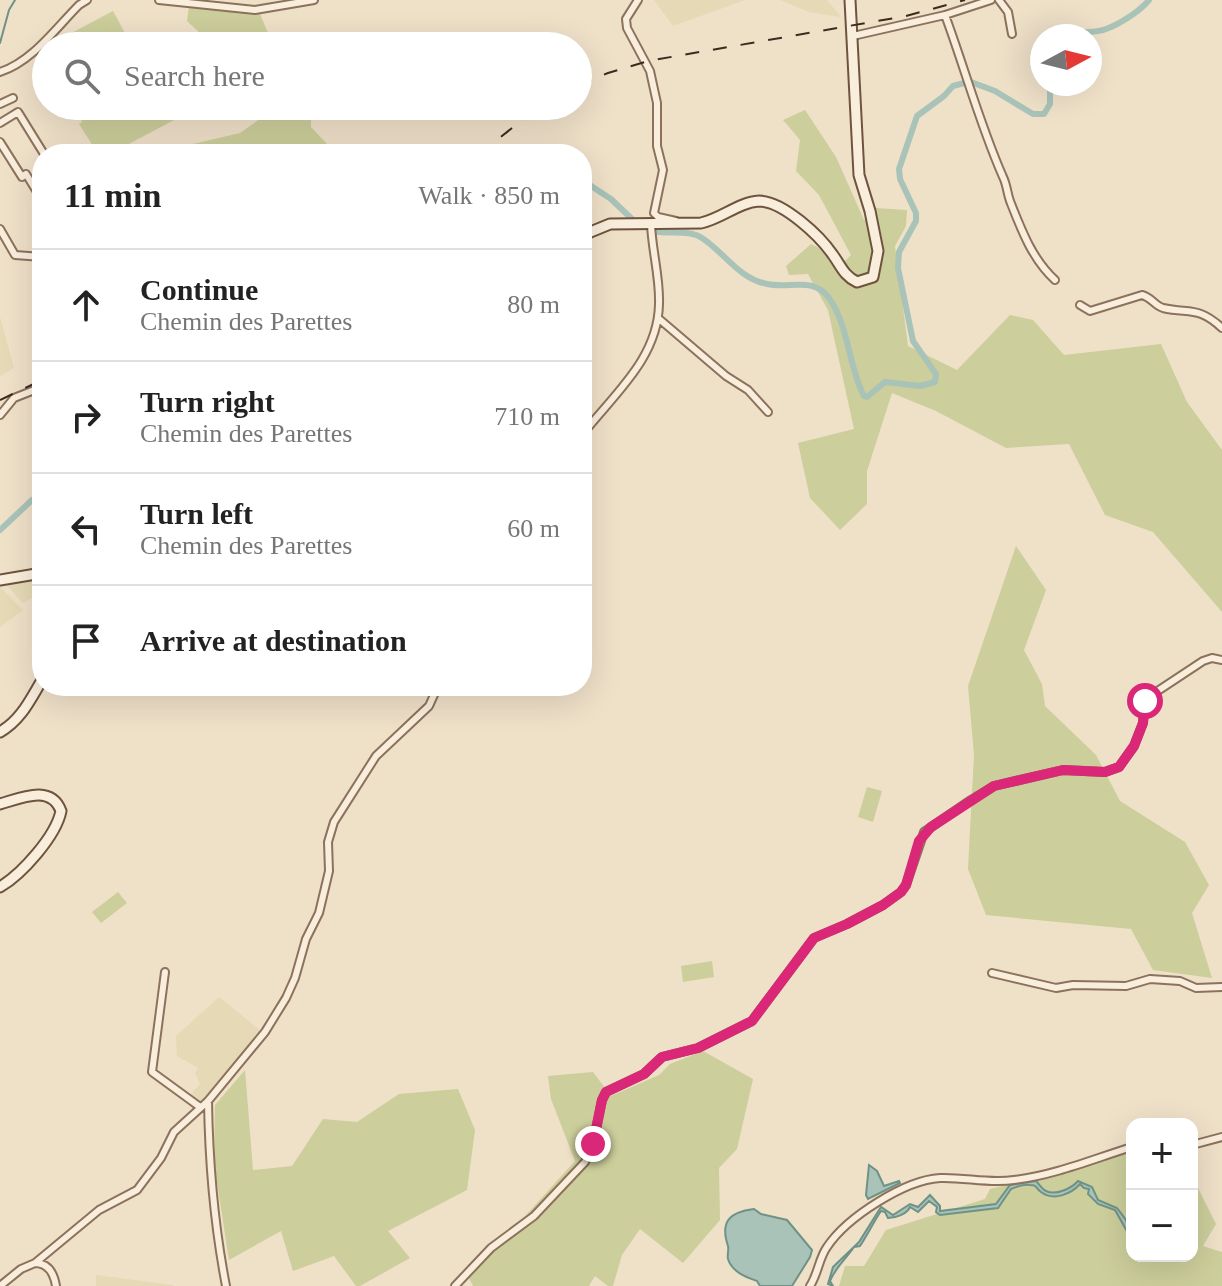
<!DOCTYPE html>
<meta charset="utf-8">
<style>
:root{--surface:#fff;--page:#f6f6f6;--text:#222;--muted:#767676;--line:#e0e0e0}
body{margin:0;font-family:Georgia,serif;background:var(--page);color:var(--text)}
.controls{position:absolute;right:24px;bottom:24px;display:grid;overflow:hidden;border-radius:16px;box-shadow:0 8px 32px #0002}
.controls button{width:72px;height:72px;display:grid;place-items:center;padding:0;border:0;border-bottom:2px solid var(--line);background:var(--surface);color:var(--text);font:40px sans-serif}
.compass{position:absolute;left:1030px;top:24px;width:72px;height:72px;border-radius:50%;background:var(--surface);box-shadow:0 8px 32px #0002;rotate:83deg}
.stop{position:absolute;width:24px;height:24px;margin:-18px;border:6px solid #db2777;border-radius:50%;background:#fff}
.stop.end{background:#db2777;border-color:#fff;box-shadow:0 2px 8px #0008}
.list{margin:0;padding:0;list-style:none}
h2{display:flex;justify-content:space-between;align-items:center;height:104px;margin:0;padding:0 32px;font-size:34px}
h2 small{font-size:26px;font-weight:400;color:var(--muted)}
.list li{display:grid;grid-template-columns:52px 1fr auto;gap:24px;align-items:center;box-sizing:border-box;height:112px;padding:0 32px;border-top:2px solid var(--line)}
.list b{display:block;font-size:30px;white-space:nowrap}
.list p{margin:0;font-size:26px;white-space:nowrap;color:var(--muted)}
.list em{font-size:26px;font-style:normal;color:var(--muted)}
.icon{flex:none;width:44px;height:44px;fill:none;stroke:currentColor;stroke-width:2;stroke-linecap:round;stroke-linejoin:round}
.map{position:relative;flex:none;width:1222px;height:1286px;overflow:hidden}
.search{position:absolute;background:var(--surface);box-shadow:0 8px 32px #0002;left:32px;top:32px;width:560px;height:88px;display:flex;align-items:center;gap:20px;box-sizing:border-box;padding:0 28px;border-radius:44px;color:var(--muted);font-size:30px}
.panel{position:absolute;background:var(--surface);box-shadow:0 8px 32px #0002;left:32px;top:144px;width:560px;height:552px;border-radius:32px}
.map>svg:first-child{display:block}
.farmland{fill:#e5dab5}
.green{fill:#ccce9b}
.water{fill:#a9c3b9;stroke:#6f9287;stroke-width:2}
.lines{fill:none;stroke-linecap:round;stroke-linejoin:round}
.stream{stroke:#6f9287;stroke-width:2}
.canal{stroke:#a9c3b9;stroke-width:6}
.street-casing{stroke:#8c725c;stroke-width:10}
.secondary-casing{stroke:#6e533f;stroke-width:13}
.street{stroke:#f9eedc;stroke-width:6}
.secondary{stroke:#f9eedc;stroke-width:9}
.rail{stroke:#3c2b20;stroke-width:2;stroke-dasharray:14 14;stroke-linecap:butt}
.route{stroke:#db2777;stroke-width:10}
</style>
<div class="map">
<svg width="1222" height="1286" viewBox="0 0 1222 1286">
<rect width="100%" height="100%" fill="#efe0c8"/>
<path class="farmland" d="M654,0H745L673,26Z
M780,0H827L841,17L809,12Z
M0,317L14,368L0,376Z
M42,575V592L23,603L4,582Z
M0,587L23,610L0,627Z
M219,997L260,1030L213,1090L200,1101L191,1094L200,1084L195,1073L198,1068L177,1056L176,1036Z
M96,1275L173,1285V1286H96Z"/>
<path class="green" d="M189,6L260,14L271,40L309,46H214L187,21Z
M113,11L132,46H47Z
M74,106H188L191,111L110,154H98L79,124L82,122Z
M278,106H311V127L328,145L331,154H150L240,133Z
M805,110L836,157L864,220L876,208L907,210L906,226L895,246L908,346L957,370L1010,315L1033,320L1064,355L1161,344L1187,402L1222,450V612L1153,532L1105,515L1069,444L1006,448L936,411L892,393L867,471V504L840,530L810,498L798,443L854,429L828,310L808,274L789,275L786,266L811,244L845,261L851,255L819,195L796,171L800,140L783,120Z
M1016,546L1046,590L1024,650L1042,684L1045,706L1096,755L1120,801L1185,842L1209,885L1192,913L1212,978L1153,970L1131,929L986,915L968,869L974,755L968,686Z
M867,787L882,791L873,822L858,817Z
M118,892L127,903L101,923L92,912Z
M712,961L714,977L683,982L681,966Z
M703,1051L753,1079L737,1149L719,1168L720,1220L683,1263L640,1229L622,1255L613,1286H608L595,1276L589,1286H473L469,1278L575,1161L551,1099L548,1076L593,1072L611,1096L659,1075L670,1064Z
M245,1070L253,1170L292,1166L323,1119L357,1122L399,1094L458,1089L475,1130L467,1190L388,1231L410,1258L360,1286H356L334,1256L293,1271L281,1231L229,1260L214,1163L215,1105Z
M1132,1151V1256H1192V1176L1216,1224L1203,1246L1222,1252V1286H839L845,1266H864L886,1230L985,1199L990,1189L1101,1162Z"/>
<path class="water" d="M869,1165L877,1171L884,1186L899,1181L900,1183L868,1199L866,1195Z
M1036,1181C1039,1184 1042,1189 1046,1191C1056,1196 1072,1188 1078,1181L1092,1187L1098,1200L1117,1208L1126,1220L1132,1240L1115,1210L1098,1204L1088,1194L1089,1189L1084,1188L1080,1184C1072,1193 1054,1202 1041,1192C1035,1188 1038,1185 1030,1185C1025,1184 1016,1187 1011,1189L998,1208L940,1215L936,1212L937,1207L929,1201L918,1212L910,1207C907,1214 896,1218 888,1218L885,1212L881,1211C873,1223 868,1234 860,1246L854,1247C846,1259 835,1268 830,1281L833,1286L828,1284L833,1267L859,1242L881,1207L893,1215L910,1204L918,1207L930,1195L940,1206V1211L996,1204L1010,1185Z
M754,1209L761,1214L787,1220L812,1250L810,1257L792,1286H760L757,1281C746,1277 732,1272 728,1259C727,1255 729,1250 728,1246C720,1222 729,1212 754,1209Z"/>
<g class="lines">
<path class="stream" d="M0,43L9,10L15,0"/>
<path class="canal" d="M1069,36C1081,30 1094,34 1106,29C1120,24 1140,11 1149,0
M971,82L995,91L1033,114H1044L1050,104V84
M582,180L611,199L633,220
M654,231C669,235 689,229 702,238C725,253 738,278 767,284C790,289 813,276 829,298C849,326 849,369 864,396L867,397L885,382L920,386L935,382L936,374L913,341L898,268L899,252L916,221V213L900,179L899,169L917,116L944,96L953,86L968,82
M0,530L32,500L42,496"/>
<defs>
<path id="street" d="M159,0L255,10L314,0
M638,0L626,19L627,28L650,71L657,103V146L663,170L654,213L658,217L676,221
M999,0L1008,12L1012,34
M945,15C965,69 980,125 1003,177C1007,185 1007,193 1010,201C1021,229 1032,259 1055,280
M853,36L945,15L991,0
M0,72C32,62 56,28 79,5L87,0
M0,104L13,98
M0,123L18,112L44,154
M0,142L22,177L26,174L42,200
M0,229L15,255L42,257
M1080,305L1090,311L1142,295C1151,297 1155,306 1163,308C1190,314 1198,306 1222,328
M658,318L726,376L748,390L768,412
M0,415L14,398L42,387
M582,435C613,395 658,359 659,304C660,277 652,251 651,224
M165,972L152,1072L200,1107
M992,973L1056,988L1073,985L1126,986L1150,979L1180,981L1196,988L1222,987
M208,1101C209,1164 214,1224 226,1286
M1192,1145L1222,1137
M35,1263C49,1263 54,1274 56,1286
M0,1286L21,1269L35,1263L99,1210L137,1190L161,1158L174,1132L208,1101L265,1032L286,998L295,978L306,939L319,913L329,871L328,842L334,822L376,756L429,706L438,686
M455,1286L491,1248L534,1216L585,1162L593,1144L602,1100L606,1092L644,1074L662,1057L698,1048L752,1021L814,938L847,924L883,905L901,892L906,885L924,832L971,800L994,786L1063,770L1105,772L1119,767L1134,746L1143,723L1144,705L1147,698L1203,661L1212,658L1222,660
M810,1286C818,1274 819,1258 827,1247C847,1217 905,1180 940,1178C965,1177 989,1184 1014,1180C1055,1175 1093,1159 1132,1147"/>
<path id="secondary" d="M582,244L588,233L610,224L701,223C721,219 739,202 759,201C783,201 820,236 833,255C841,266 844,276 857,282L873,277L878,251L870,211L859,175L850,0
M0,580L42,573
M0,732C21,720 30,700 42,680
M0,804C21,798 51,784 61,811C56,836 22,874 0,887"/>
</defs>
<use href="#street" class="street-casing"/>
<use href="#secondary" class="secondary-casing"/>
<use href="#street" class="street"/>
<use href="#secondary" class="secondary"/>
<path class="rail" d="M578,85L608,73L648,61L906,16L965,0
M479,154L540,106
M0,400L42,380"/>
</g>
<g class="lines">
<path class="route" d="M593,1144L602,1100L606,1092L644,1074L662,1057L698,1048L752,1021L814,938L847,924L883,905L901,892L906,885L919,841L931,827L994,786L1063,770L1105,772L1119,767L1134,746L1143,723L1145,701"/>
</g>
</svg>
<div class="controls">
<button>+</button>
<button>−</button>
</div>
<svg class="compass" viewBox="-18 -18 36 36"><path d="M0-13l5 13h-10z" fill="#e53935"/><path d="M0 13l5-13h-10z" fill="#767676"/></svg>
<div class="stop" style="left:1145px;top:701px"></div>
<div class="stop end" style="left:593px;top:1144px"></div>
<div class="search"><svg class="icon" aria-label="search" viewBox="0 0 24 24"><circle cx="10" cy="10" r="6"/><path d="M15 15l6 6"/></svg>Search here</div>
<section class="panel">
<h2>11 min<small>Walk · 850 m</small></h2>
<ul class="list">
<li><svg class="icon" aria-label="ahead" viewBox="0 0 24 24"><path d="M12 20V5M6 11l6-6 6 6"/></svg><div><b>Continue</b><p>Chemin des Parettes</p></div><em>80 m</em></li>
<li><svg class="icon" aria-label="right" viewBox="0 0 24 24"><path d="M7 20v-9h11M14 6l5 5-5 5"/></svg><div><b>Turn right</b><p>Chemin des Parettes</p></div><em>710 m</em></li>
<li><svg class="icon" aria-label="left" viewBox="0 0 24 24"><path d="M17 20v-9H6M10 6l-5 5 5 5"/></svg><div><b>Turn left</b><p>Chemin des Parettes</p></div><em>60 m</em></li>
<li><svg class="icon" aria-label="arrive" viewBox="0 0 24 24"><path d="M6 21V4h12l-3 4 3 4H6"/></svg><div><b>Arrive at destination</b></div></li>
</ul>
</section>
</div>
